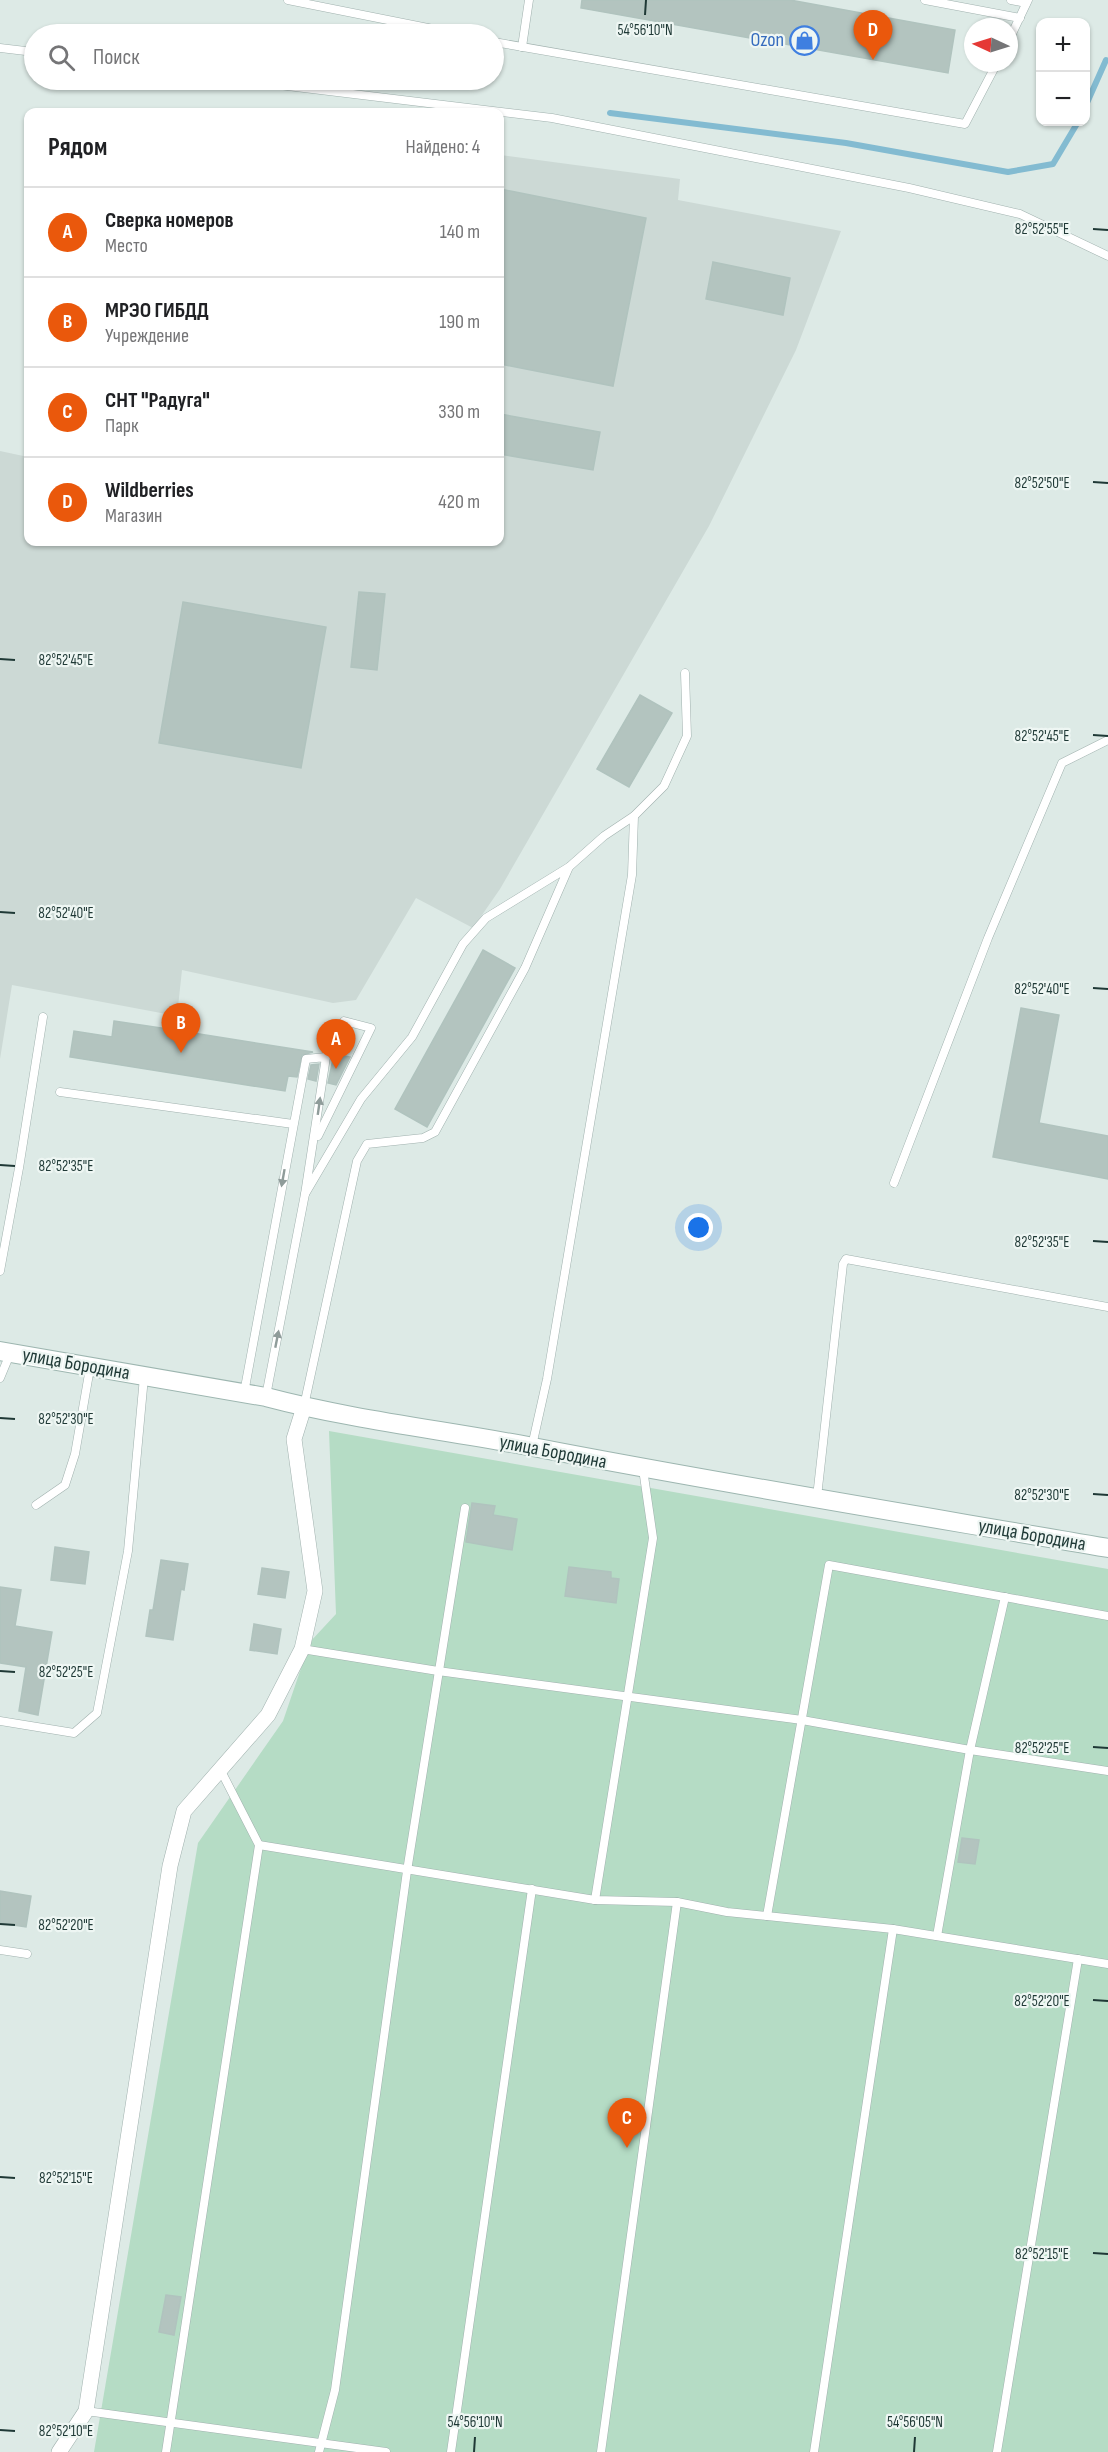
<!DOCTYPE html>
<html lang="ru">
<meta charset="utf-8">
<style>
:root{--surface:#fff;--page:#f2f2f2;--text:#202124;--muted:#757577;--line:#e0e0e0;--accent:#ea580c}
body{margin:0;font-family:"Sofia Sans Condensed",sans-serif;background:var(--page);color:var(--text)}
.controls{position:absolute;right:18px;top:18px;display:grid;overflow:hidden;border-radius:12px;box-shadow:0 2px 4px #0004}
.controls button{width:54px;height:54px;display:grid;place-items:center;padding:0;border:0;border-bottom:2px solid var(--line);background:var(--surface);color:var(--text);font:30px sans-serif}
.compass{position:absolute;left:964px;top:18px;width:54px;height:54px;border-radius:50%;background:var(--surface);box-shadow:0 2px 4px #0004;rotate:274deg}
.you{position:absolute;left:699px;top:1228px;width:21px;height:21px;margin:-15px;border:4px solid #fff;border-radius:50%;background:#1a73e8;box-shadow:0 0 0 9px #1a73e833}
.badge{display:grid;place-items:center;width:39px;height:39px;border-radius:50%;background:var(--accent);color:#fff;font-size:20px;font-weight:700}
.pin{position:absolute;translate:-50% -50px;filter:drop-shadow(0 2px 3px #0008)}
.pin::after{content:'';position:absolute;top:32px;width:21px;height:18px;background:inherit;clip-path:polygon(0 0,100% 0,50% 100%)}
.list{margin:0;padding:0;list-style:none}
h2{display:flex;justify-content:space-between;align-items:center;height:78px;margin:0;padding:0 24px;font-size:26px}
h2 small{font-size:20px;font-weight:400;color:var(--muted)}
.list li{display:grid;grid-template-columns:39px 1fr auto;gap:18px;align-items:center;box-sizing:border-box;height:90px;padding:0 24px;border-top:2px solid var(--line)}
.list b{display:block;font-size:22px;white-space:nowrap}
.list p{margin:0;font-size:20px;white-space:nowrap;color:var(--muted)}
.list em{font-size:20px;font-style:normal;color:var(--muted)}
.icon{flex:none;width:33px;height:33px;fill:none;stroke:currentColor;stroke-width:2;stroke-linecap:round;stroke-linejoin:round}
.map{position:relative;flex:none;width:1108px;height:2452px;overflow:hidden}
.search{position:absolute;background:var(--surface);box-shadow:0 2px 4px #0004;left:24px;top:24px;width:480px;height:66px;display:flex;align-items:center;gap:15px;box-sizing:border-box;padding:0 21px;border-radius:33px;color:var(--muted);font-size:22px}
.panel{position:absolute;background:var(--surface);box-shadow:0 2px 4px #0004;left:24px;top:108px;width:480px;height:438px;border-radius:12px}
.map>svg:first-child{display:block}
.built{fill:#ccd9d5}
.green{fill:#b5dcc5}
.lines{fill:none;stroke-linecap:round;stroke-linejoin:round}
.stream{stroke:#83bbd1;stroke-width:6}
.building{fill:#b3c4bf;stroke:#b0c3be;stroke-width:1.5}
.service-casing{stroke:#a0b1ae;stroke-width:9}
.minor-casing{stroke:#a0b1ae;stroke-width:16}
.secondary-casing{stroke:#9db6b0;stroke-width:20}
.service{stroke:#fff;stroke-width:8}
.minor{stroke:#fff;stroke-width:15}
.secondary{stroke:#fff;stroke-width:18}
.oneway{fill:#8f9c9a}
.ticks{fill:none;stroke:#1f3936;stroke-width:2}
.labels{text-anchor:middle;dominant-baseline:central;stroke-width:4.5;stroke-linejoin:round;paint-order:stroke}
.shop-label{font-size:20px;fill:#366cbe;stroke:#eef6f3;text-anchor:end}
.street-label{font-size:20px;fill:#1f3936;stroke:#eef6f3}
.ticks-label{font-size:15px;text-anchor:middle;fill:#1f3936;stroke:#eef6f3;stroke-width:4.5;stroke-linejoin:round;paint-order:stroke}
</style>
<div class="map">
<svg width="1108" height="2452" viewBox="0 0 1108 2452">
<rect width="100%" height="100%" fill="#ddeae6"/>
<path class="built" d="M500,155l180,24 -2,21 163,31 -45,119 -87,176 -209,363 -27,39 -57,-30 -60,102 -23,3 -151,-33 -5,46 -165,-31 -12,74v-608l28,6v85h472z"/>
<path class="green" d="M329,1431l779,138v883h-1014l104,-609 85,-122 27,-79 26,-28z"/>
<g class="lines">
<g class="stream">
<path d="M1086,105l20,-45"/>
<path d="M610,113l236,30 162,29 45,-8 25,-42"/>
</g>
</g>
<g class="building">
<path d="M582,0h208l165,30 -7,43 -367,-65z"/>
<path d="M500,189l146,29 -33,168 -113,-22z"/>
<path d="M713,262l77,16 -7,37 -77,-16z"/>
<path d="M500,414l100,18 -7,38 -93,-16z"/>
<path d="M359,592l26,2 -8,76 -26,-3z"/>
<path d="M183,602l143,25 -25,141 -142,-25z"/>
<path d="M640,695l32,18 -43,74 -32,-18z"/>
<path d="M483,950l32,18 -88,159 -32,-18z"/>
<path d="M1021,1008l38,7 -20,108 69,13v43l-115,-22z"/>
<path d="M114,1021l54,8 145,23 -11,3 -5,22 -9,-1 -3,15 -215,-34 4,-26 38,6z"/>
<path d="M334,1054l16,3 -14,28 -8,-2z"/>
<path d="M319,1064l-3,17 -8,-2 3,-14z"/>
<path d="M472,1503l23,3 -2,9 24,4 -5,31 -46,-8z"/>
<path d="M55,1547l34,5 -4,32 -34,-4z"/>
<path d="M161,1560l27,4 -4,26 -3,-1 -8,51 -27,-4 4,-26h3z"/>
<path d="M569,1567l42,5v6l8,1 -3,24 -51,-7z"/>
<path d="M262,1568l27,4 -4,26 -27,-4z"/>
<path d="M0,1587l21,3 -6,36 37,6 -14,83 -19,-4 7,-44 -26,-4z"/>
<path d="M254,1624l27,5 -4,25 -27,-4z"/>
<path d="M962,1838l17,2 -4,24 -17,-2z"/>
<path d="M0,1891l31,5 -5,31 -26,-4z"/>
<path d="M166,2295l15,2 -7,38 -15,-3z"/>
</g>
<g class="lines">
<defs>
<g id="service">
<path d="M288,0l170,34"/>
<path d="M925,0l95,18"/>
<path d="M1011,0l15,3"/>
<path d="M1009,40l19,-40"/>
<path d="M494,42l471,82 32,-61"/>
<path d="M522,47l7,-47"/>
<path d="M0,48l34,4"/>
<path d="M238,80l314,38 357,70 111,26 88,42"/>
<path d="M569,867l35,-31 30,-20"/>
<path d="M60,1092l233,32"/>
<path d="M318,1136l53,-108 -27,-7 -18,36"/>
<path d="M894,1183l94,-245 74,-175 46,-23"/>
<path d="M0,1271l19,-103 24,-151"/>
<path d="M0,1378l10,-24"/>
<path d="M244,1393l62,-334 20,-2 -21,137 -39,202"/>
<path d="M304,1406l53,-245 10,-17 56,-6 12,-6 90,-164 44,-101 -83,51 -23,26 -51,93 -51,62 -56,95"/>
<path d="M532,1446l15,-67 85,-504 2,-59 30,-30 23,-50 -2,-63"/>
<path d="M817,1497l26,-233 3,-5 262,48"/>
<path d="M36,1505l29,-20 10,-31 15,-86"/>
<path d="M302,1649l136,22 364,49 168,30 138,21"/>
<path d="M0,1721l74,12 23,-20 31,-162 16,-174"/>
<path d="M259,1845l336,55 82,2 50,10 166,17 215,35"/>
<path d="M595,1900l58,-362 -10,-69"/>
<path d="M767,1916l62,-351 279,51"/>
<path d="M937,1936l33,-186 35,-153"/>
<path d="M0,1950l27,4"/>
<path d="M86,2411l300,41"/>
<path d="M166,2452l93,-607 -39,-76"/>
<path d="M319,2452l16,-62 72,-519 58,-363"/>
<path d="M451,2452l81,-563"/>
<path d="M601,2452l76,-550"/>
<path d="M814,2452l79,-523"/>
<path d="M997,2452l81,-493"/>
</g>
<path id="minor" d="M59,2452l27,-41 84,-545 14,-55 84,-96 34,-66 13,-58 -21,-152 10,-32"/>
<path id="secondary" d="M0,1351l266,46c87,23 178,33 267,50 191,37 383,68 575,101"/>
</defs>
<use href="#service" class="service-casing"/>
<use href="#minor" class="minor-casing"/>
<use href="#secondary" class="secondary-casing"/>
<use href="#service" class="service"/>
<use href="#minor" class="minor"/>
<use href="#secondary" class="secondary"/>
</g>
<defs><path id="oneway-solid" d="M-6-.8H1V-3.2L6.5 0L1 3.2V.8H-6Z" transform="scale(1.5)"/></defs>
<g class="oneway">
<use href="#oneway-solid" transform="translate(319 1106) rotate(-82)"/>
<use href="#oneway-solid" transform="translate(283 1178) rotate(100)"/>
<use href="#oneway-solid" transform="translate(277 1339) rotate(-79)"/>
</g>
<path class="ticks" d="M645,15l1,-15M1093,229l15,1M1093,482l15,1M0,659l15,1M1093,735l15,1M0,912l15,1M1093,988l15,1M0,1165l15,1M1093,1241l15,1M0,1418l15,1M1093,1494l15,1M0,1671l15,1M1093,1747l15,1M0,1924l15,1M1093,2000l15,1M0,2177l15,1M1093,2253l15,1M0,2430l15,1M474,2452l1,-15M914,2452l1,-15"/>
<defs>
<symbol id="shop-ring" viewBox="-11 -11 22 22"><circle r="9.5" fill="#eef6f3" stroke="#3f7fe0" stroke-width="1.5"/><path d="M-5-2.5h2.3a2.7 3.5 0 0 1 5.4 0H5L5.5 6h-11ZM-1.5-2.5h3a1.5 2.3 0 0 0-3 0Z" fill="#3f7fe0"/></symbol>
</defs>
<g fill-rule="evenodd">
<use href="#shop-ring" x="788" y="24" width="33" height="33"/>
</g>
<g class="labels">
<g class="shop-label">
<text x="784" y="40">Ozon</text>
</g>
<g class="street-label">
<text transform="translate(76 1364) rotate(10)">улица Бородина</text>
<text transform="translate(553 1452) rotate(11)">улица Бородина</text>
<text transform="translate(1032 1535) rotate(10)">улица Бородина</text>
</g>
</g>
<g class="ticks-label">
<text x="645" y="35">54°56'10"N</text>
<text x="1042" y="234">82°52'55"E</text>
<text x="1042" y="488">82°52'50"E</text>
<text x="66" y="665">82°52'45"E</text>
<text x="1042" y="741">82°52'45"E</text>
<text x="66" y="918">82°52'40"E</text>
<text x="1042" y="994">82°52'40"E</text>
<text x="66" y="1171">82°52'35"E</text>
<text x="1042" y="1247">82°52'35"E</text>
<text x="66" y="1424">82°52'30"E</text>
<text x="1042" y="1500">82°52'30"E</text>
<text x="66" y="1677">82°52'25"E</text>
<text x="1042" y="1753">82°52'25"E</text>
<text x="66" y="1930">82°52'20"E</text>
<text x="1042" y="2006">82°52'20"E</text>
<text x="66" y="2183">82°52'15"E</text>
<text x="1042" y="2259">82°52'15"E</text>
<text x="475" y="2427">54°56'10"N</text>
<text x="915" y="2427">54°56'05"N</text>
<text x="66" y="2436">82°52'10"E</text>
</g>
</svg>
<div class="controls">
<button>+</button>
<button>−</button>
</div>
<svg class="compass" viewBox="-18 -18 36 36"><path d="M0-13l5 13h-10z" fill="#e53935"/><path d="M0 13l5-13h-10z" fill="#757577"/></svg>
<div class="you"></div>
<div class="pin badge" style="left:336px;top:1069px">A</div>
<div class="pin badge" style="left:181px;top:1053px">B</div>
<div class="pin badge" style="left:627px;top:2148px">C</div>
<div class="pin badge" style="left:873px;top:60px">D</div>
<div class="search"><svg class="icon" aria-label="search" viewBox="0 0 24 24"><circle cx="10" cy="10" r="6"/><path d="M15 15l6 6"/></svg>Поиск</div>
<section class="panel">
<h2>Рядом<small>Найдено: 4</small></h2>
<ul class="list">
<li><span class="badge">A</span><div><b>Сверка номеров</b><p>Место</p></div><em>140 m</em></li>
<li><span class="badge">B</span><div><b>МРЭО ГИБДД</b><p>Учреждение</p></div><em>190 m</em></li>
<li><span class="badge">C</span><div><b>СНТ &quot;Радуга&quot;</b><p>Парк</p></div><em>330 m</em></li>
<li><span class="badge">D</span><div><b>Wildberries</b><p>Магазин</p></div><em>420 m</em></li>
</ul>
</section>
</div>
